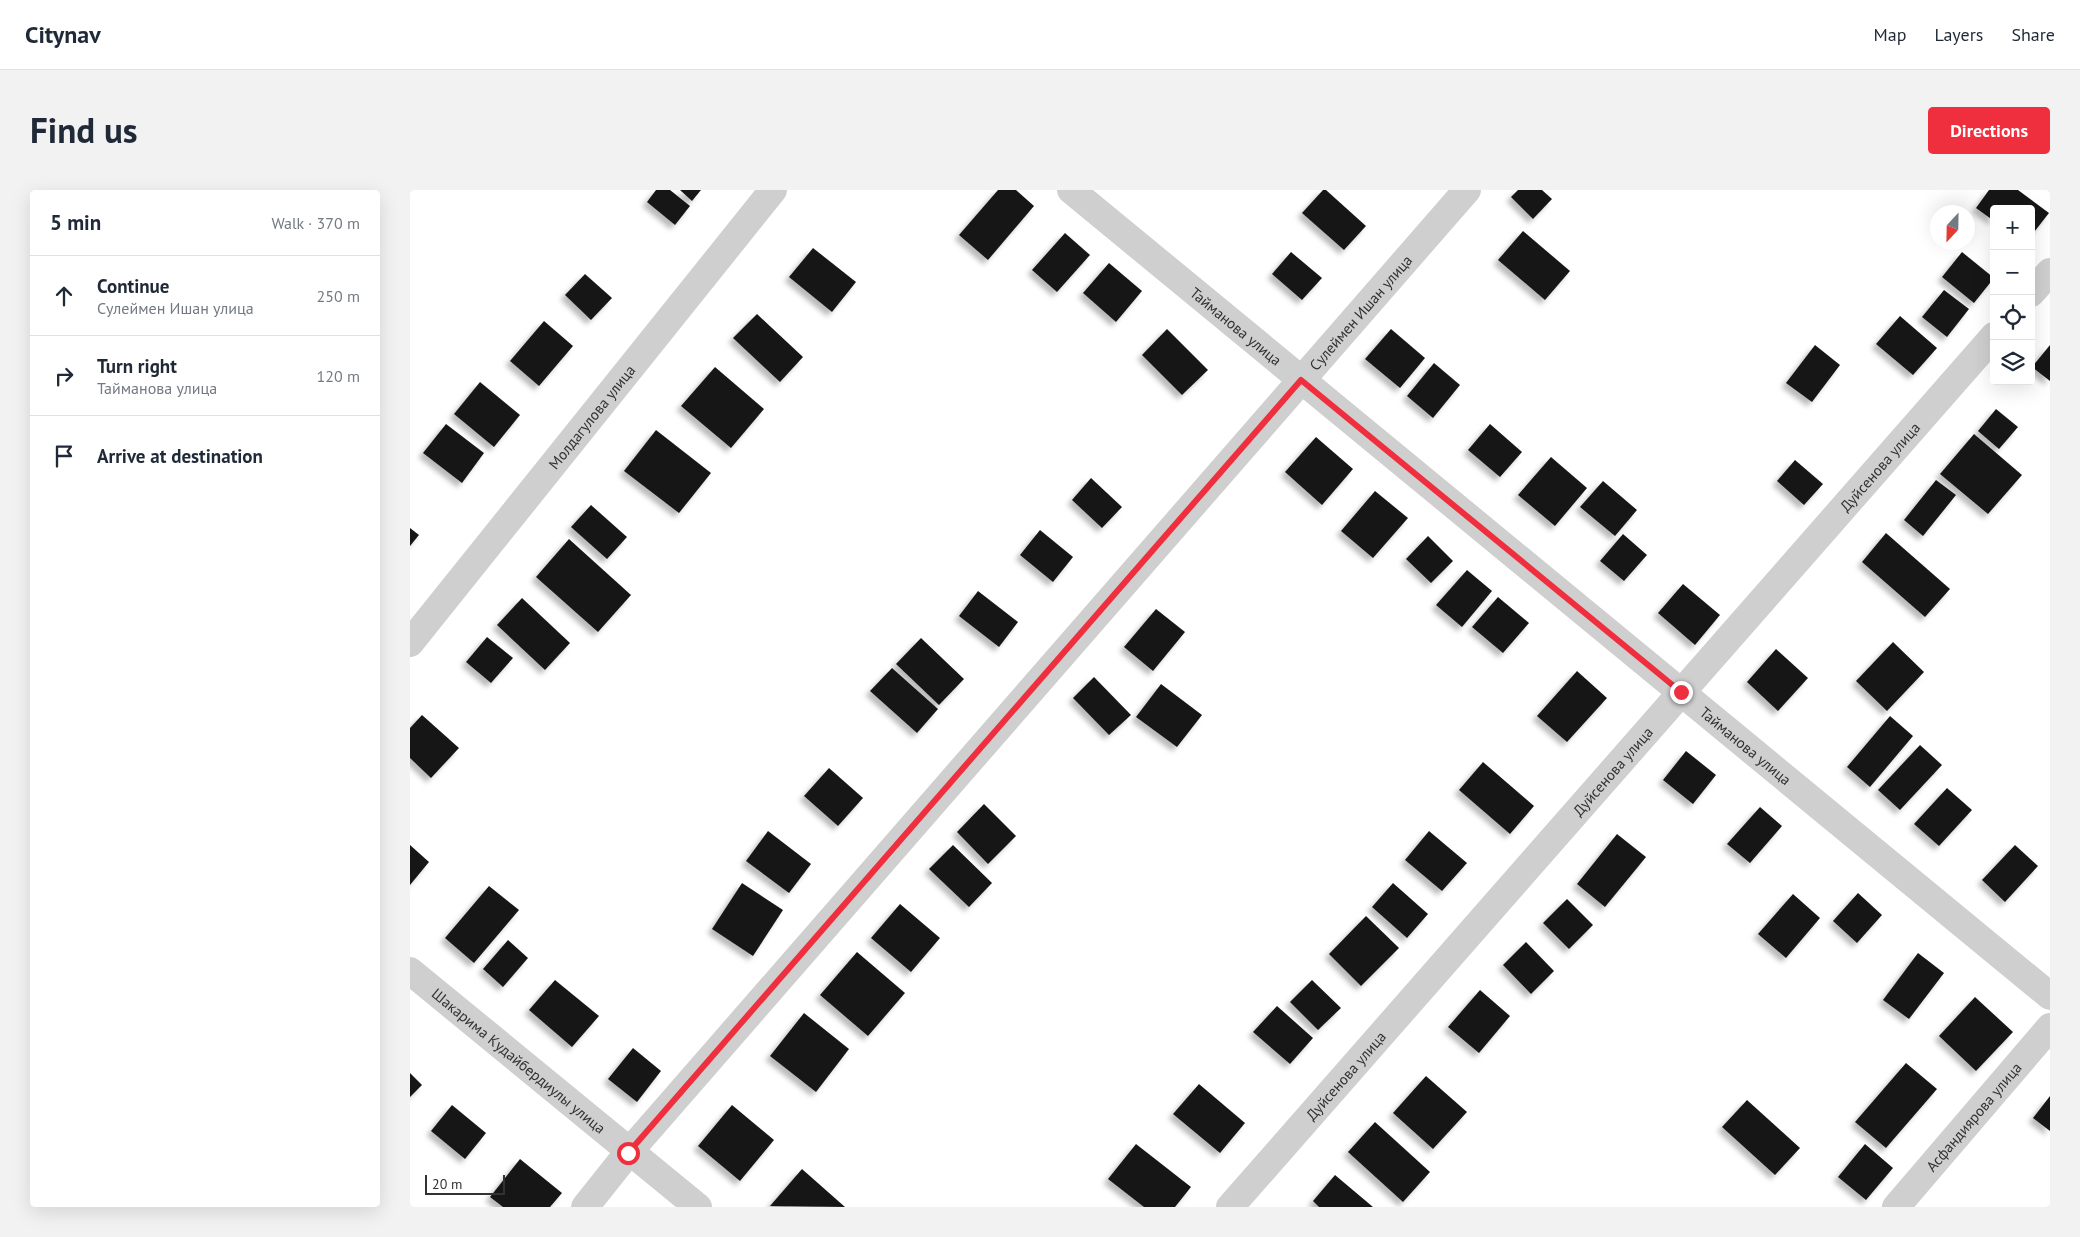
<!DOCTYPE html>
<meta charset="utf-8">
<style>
:root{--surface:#fff;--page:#f2f2f3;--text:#1f2937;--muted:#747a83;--line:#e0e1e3;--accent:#ef2f3e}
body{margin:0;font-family:"PT Sans",sans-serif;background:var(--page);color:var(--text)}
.controls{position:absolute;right:15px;top:15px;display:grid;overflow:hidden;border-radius:5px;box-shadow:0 5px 20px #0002}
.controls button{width:45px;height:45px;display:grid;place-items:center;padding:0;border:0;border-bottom:1px solid var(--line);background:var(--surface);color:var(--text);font:25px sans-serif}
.compass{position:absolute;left:1520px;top:15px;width:45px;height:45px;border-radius:50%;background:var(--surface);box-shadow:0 5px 20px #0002;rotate:202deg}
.scale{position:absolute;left:15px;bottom:12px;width:80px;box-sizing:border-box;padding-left:5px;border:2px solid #323232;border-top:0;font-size:14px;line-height:18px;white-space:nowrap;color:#323232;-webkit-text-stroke:4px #fff;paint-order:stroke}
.stop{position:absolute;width:15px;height:15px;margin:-11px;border:4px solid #ef2f3e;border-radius:50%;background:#fff}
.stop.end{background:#ef2f3e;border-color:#fff;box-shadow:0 1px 5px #0008}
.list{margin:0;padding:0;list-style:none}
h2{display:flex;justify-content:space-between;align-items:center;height:65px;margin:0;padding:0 20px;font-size:21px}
h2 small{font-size:16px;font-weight:400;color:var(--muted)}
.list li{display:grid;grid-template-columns:32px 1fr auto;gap:15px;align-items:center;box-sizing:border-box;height:80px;padding:0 20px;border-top:1px solid var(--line)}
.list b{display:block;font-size:19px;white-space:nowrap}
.list p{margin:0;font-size:16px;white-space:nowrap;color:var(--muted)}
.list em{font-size:16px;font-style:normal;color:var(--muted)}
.icon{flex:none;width:28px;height:28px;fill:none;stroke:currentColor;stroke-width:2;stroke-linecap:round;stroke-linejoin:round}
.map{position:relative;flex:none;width:1640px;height:1017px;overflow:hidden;border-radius:5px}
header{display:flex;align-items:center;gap:30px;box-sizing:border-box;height:70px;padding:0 25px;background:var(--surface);border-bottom:1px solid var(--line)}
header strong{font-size:24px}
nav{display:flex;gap:28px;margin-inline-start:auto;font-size:18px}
.intro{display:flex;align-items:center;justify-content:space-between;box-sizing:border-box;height:120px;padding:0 30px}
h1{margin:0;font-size:35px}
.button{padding:12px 22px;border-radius:5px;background:var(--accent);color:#fff;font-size:18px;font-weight:700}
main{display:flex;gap:30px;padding:0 30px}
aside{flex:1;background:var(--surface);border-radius:5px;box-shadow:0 5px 20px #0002}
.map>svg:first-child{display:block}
.building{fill:#191919;filter:url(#shadow)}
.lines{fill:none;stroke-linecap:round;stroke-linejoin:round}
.minor{stroke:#cfcfcf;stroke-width:28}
.route{stroke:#ef2f3e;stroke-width:6}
.labels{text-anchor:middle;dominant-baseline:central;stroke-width:5;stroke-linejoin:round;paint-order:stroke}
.street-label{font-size:15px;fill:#323232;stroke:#fff}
</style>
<header>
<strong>Citynav</strong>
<nav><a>Map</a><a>Layers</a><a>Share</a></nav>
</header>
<div class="intro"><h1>Find us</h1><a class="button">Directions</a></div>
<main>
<aside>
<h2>5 min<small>Walk · 370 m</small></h2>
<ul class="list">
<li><svg class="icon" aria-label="ahead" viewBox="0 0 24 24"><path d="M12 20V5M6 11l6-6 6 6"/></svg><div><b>Continue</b><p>Сулеймен Ишан улица</p></div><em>250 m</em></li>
<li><svg class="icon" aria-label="right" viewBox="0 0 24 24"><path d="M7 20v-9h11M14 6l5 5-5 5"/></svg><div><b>Turn right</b><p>Тайманова улица</p></div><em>120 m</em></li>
<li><svg class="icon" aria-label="arrive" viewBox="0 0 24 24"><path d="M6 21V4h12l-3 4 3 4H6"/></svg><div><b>Arrive at destination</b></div></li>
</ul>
</aside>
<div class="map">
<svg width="1640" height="1017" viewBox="0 0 1640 1017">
<defs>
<filter id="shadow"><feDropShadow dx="-4.5" dy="4.5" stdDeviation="2.5" flood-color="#0004"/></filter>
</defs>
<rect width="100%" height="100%" fill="#fff"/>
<g class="building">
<path d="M246,0h14l20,16 -15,19 -28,-23z"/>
<path d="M270,0h21l-9,11z"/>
<path d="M588,0h18l18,16 -46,54 -29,-25z"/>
<path d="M913,0h3l40,36 -22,24 -42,-37z"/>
<path d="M1108,0h24l10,9 -19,20 -22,-22z"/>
<path d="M1579,0h29l31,23 -18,23v-27h-37v12l-18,-13z"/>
<path d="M1113,41l47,40 -25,29 -47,-40z"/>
<path d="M655,43l25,22 -33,37 -25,-22z"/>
<path d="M403,58l43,34 -24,30 -43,-35z"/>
<path d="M881,62l31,26 -20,22 -30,-26z"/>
<path d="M1552,62l32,26 -20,25 -32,-26z"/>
<path d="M699,73l33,28 -26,31 -33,-29z"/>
<path d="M175,84l27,24 -21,22 -26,-25z"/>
<path d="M1534,100l25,19 -22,28 -25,-20z"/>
<path d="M347,124l46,43 -23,25 -47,-44z"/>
<path d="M1490,126l37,32 -24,27 -37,-31z"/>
<path d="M134,131l29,25 -34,40 -29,-25z"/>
<path d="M757,139l41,41 -26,25 -40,-40z"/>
<path d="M981,139l34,29 -25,30 -35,-29z"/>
<path d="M1405,155l25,20 -28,37 -26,-19z"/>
<path d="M1640,155v36l-18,-14z"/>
<path d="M1024,173l26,22 -27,33 -26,-22z"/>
<path d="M305,177l49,42 -33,39 -50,-42z"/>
<path d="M70,192l40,33 -26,32 -40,-33z"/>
<path d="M1586,219l22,18 -19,22 -21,-18z"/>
<path d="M36,234l38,29 -22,30 -39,-30z"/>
<path d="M1080,234l32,28 -22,25 -32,-27z"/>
<path d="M246,240l55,43 -32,40 -55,-42z"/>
<path d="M1564,244l48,41 -34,39 -48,-40z"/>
<path d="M906,247l37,32 -31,36 -37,-33z"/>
<path d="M1141,267l36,31 -32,38 -37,-31z"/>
<path d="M1385,270l28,24 -19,21 -27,-24z"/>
<path d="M681,288l31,29 -20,21 -30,-28z"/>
<path d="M1526,290l20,15 -33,41 -19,-16z"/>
<path d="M1193,291l34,29 -22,26 -35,-29z"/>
<path d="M965,301l33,27 -35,40 -32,-27z"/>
<path d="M181,315l36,32 -20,22 -36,-32z"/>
<path d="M0,338l9,7 -9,11z"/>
<path d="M630,340l33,27 -20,25 -33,-27z"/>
<path d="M1476,343l64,56 -25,28 -63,-55z"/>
<path d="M1213,344l24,21 -23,26 -24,-20z"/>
<path d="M1018,346l25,25 -22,22 -25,-24z"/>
<path d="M159,349l62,56 -33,37 -62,-55z"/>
<path d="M1057,380l25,21 -30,36 -26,-22z"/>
<path d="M1273,394l37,31 -25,30 -37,-32z"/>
<path d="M568,401l40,31 -19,25 -40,-31z"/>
<path d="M1088,407l31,26 -26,30 -31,-26z"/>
<path d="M112,408l48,45 -25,27 -48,-45z"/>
<path d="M746,419l29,23 -32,39 -29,-24z"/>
<path d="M77,447l26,21 -22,25 -25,-21z"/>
<path d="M511,448l43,41 -25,26 -43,-41z"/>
<path d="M1483,452l31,30 -37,39 -31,-30z"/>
<path d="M1366,459l32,29 -30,33 -31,-29z"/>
<path d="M482,478l46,41 -21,24 -47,-42z"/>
<path d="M1167,481l30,27 -40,44 -30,-26z"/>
<path d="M684,487l37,38 -22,20 -36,-37z"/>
<path d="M751,494l41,31 -25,32 -41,-30z"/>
<path d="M12,525l37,33 -28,30 -21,-20v-30z"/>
<path d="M1480,526l23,20 -43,51 -23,-20z"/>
<path d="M1510,555l22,20 -42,45 -22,-20z"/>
<path d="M1276,561l30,24 -23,29 -30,-24z"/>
<path d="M1073,572l51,44 -24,28 -51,-44z"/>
<path d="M419,578l34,30 -25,28 -34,-30z"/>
<path d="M1537,598l25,22 -33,36 -25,-22z"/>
<path d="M574,614l32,32 -28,28 -31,-32z"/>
<path d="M1350,617l22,19 -32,37 -23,-19z"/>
<path d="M358,641l43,33 -22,29 -43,-32z"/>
<path d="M1019,641l38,32 -25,28 -37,-31z"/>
<path d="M1207,644l29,23 -41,50 -28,-23z"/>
<path d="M0,655l19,17 -19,23z"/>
<path d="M543,655l39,38 -23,24 -40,-38z"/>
<path d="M1605,655l23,21 -33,36 -23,-22z"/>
<path d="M332,693l41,27 -30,46 -41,-27z"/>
<path d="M983,693l35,31 -21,24 -35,-31z"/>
<path d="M79,696l30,24 -45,53 -29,-25z"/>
<path d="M1448,703l24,22 -25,28 -24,-22z"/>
<path d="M1383,704l27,24 -34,40 -28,-24z"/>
<path d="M1157,709l26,26 -24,24 -26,-26z"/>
<path d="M490,714l40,34 -29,34 -40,-34z"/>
<path d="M956,726l33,32 -38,38 -32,-32z"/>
<path d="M98,750l20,18 -25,29 -20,-18z"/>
<path d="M1116,752l28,29 -23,23 -28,-29z"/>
<path d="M447,762l48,41 -37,43 -48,-41z"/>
<path d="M1508,763l26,20 -35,46 -26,-19z"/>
<path d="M145,790l44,36 -27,31 -43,-37z"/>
<path d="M902,790l29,28 -23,22 -28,-28z"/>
<path d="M1070,800l30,26 -31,37 -31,-26z"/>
<path d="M1565,807l38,35 -37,39 -37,-35z"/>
<path d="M867,816l36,32 -23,26 -37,-32z"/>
<path d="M394,823l45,36 -33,43 -46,-36z"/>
<path d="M223,858l28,23 -24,31 -29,-23z"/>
<path d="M1496,873l31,26 -51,59 -31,-26z"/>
<path d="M0,883l12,12 -12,12z"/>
<path d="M1016,886l41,36 -34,37 -40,-36z"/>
<path d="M789,894l46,39 -25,30 -47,-39z"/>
<path d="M1640,906v35l-17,-13z"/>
<path d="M1337,910l53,48 -25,27 -53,-48z"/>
<path d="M42,915l34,28 -21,26 -34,-28z"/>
<path d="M322,915l42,35 -34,41 -42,-35z"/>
<path d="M965,932l55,50 -27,30 -55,-50z"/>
<path d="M726,954l55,43 -16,20h-31l-36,-28z"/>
<path d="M1455,954l28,24 -27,32 -28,-23z"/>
<path d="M110,969l42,34 -12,14h-47l-13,-10z"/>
<path d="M392,979l43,38 -75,-1z"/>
<path d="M925,985l38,32h-54l-6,-6z"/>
</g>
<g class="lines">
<g class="minor">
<path id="s1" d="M661,0l979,806"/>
<path d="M1621,103l19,-21"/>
<path id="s2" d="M0,453l363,-453"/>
<path id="s3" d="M0,781l288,236"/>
<path id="s4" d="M175,1017l43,-54 839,-963"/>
<path id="s5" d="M820,1017l764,-871"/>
<path id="s6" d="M1486,1017l154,-180"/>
</g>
</g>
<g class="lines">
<path class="route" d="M218,963l673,-773 380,312"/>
</g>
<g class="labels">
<g class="street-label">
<text stroke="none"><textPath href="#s4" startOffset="1184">Сулеймен Ишан улица</textPath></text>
<text stroke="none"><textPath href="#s1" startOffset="214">Тайманова улица</textPath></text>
<text stroke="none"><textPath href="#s2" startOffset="290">Молдагулова улица</textPath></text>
<text stroke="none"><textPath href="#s5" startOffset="985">Дуйсенова улица</textPath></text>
<text stroke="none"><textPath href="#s1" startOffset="874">Тайманова улица</textPath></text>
<text stroke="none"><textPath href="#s5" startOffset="580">Дуйсенова улица</textPath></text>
<text stroke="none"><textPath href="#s3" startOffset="141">Шакарима Кудайбердиулы улица</textPath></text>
<text stroke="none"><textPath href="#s5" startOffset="175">Дуйсенова улица</textPath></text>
<text stroke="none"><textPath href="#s6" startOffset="119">Асфандиярова улица</textPath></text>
</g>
</g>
</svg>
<div class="controls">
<button>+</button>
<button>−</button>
<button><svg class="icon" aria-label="locate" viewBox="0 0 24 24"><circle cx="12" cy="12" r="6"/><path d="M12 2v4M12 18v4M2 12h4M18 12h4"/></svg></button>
<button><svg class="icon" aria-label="layers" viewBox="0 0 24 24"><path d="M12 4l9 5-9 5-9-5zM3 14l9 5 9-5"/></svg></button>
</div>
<svg class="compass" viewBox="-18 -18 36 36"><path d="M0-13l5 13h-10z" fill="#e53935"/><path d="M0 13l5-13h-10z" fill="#747a83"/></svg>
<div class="scale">20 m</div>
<div class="stop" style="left:218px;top:963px"></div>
<div class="stop end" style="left:1271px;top:502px"></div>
</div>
</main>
